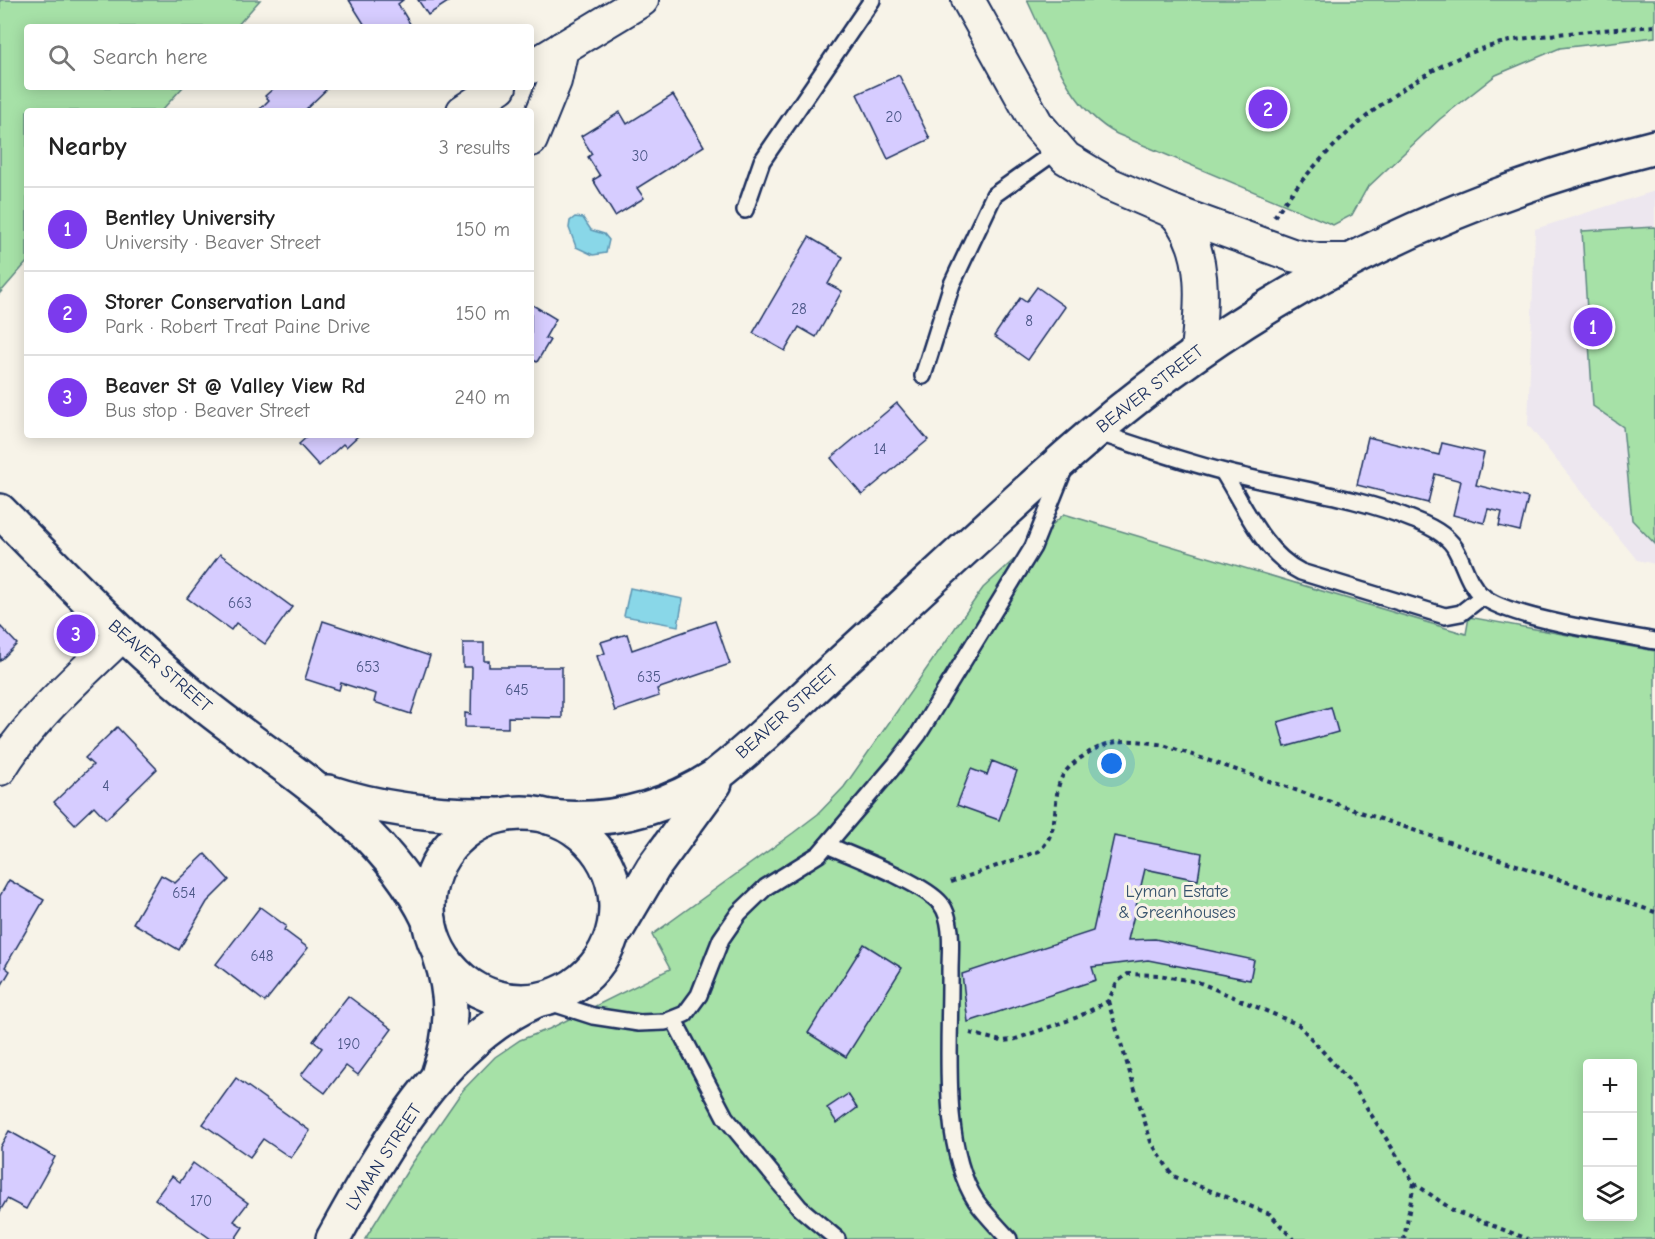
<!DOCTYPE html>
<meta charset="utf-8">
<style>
:root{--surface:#fff;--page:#f6f6f6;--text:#222;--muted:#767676;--line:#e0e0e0;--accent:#7c3aed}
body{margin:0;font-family:"Comic Neue",sans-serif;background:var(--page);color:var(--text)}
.controls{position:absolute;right:18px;bottom:18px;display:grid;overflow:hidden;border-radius:6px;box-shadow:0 3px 15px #0003}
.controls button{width:54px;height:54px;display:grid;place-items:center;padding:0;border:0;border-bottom:2px solid var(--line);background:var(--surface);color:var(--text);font:30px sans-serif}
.you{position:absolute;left:1112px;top:764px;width:21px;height:21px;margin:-15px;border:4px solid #fff;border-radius:50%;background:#1a73e8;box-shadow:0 0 0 9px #1a73e833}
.badge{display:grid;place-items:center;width:39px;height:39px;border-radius:50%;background:var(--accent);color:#fff;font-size:20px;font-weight:700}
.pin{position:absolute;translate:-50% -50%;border:3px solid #fff;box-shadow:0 2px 6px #0006}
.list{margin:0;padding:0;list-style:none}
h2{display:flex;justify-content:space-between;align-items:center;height:78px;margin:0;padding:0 24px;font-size:26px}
h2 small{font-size:20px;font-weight:400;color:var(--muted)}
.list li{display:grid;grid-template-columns:39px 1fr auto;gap:18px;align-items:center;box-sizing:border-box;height:84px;padding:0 24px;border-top:2px solid var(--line)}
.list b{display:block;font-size:22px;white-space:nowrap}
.list p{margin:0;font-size:20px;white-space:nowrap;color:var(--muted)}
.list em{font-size:20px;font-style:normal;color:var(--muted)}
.icon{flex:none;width:33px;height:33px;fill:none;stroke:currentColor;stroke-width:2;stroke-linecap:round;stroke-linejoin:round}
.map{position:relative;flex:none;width:1655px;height:1239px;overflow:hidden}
.search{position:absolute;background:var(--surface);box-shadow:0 3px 15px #0003;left:24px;top:24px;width:510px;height:66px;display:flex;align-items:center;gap:15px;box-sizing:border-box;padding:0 21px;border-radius:6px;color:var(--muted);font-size:22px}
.panel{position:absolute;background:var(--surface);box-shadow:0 3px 15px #0003;left:24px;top:108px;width:510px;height:330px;border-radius:6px}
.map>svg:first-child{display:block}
.built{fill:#ede7ef}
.green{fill:#a6e1a7;stroke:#608882;stroke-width:1.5;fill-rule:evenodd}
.water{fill:#89d7e8;stroke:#5d94b1;stroke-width:1.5}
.building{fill:#d6ccff;stroke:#1b2f5e;stroke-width:1.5}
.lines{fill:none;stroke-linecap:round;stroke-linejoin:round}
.lane-casing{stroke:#1b2f5e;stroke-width:20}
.street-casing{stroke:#1b2f5e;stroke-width:36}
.secondary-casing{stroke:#1b2f5e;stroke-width:38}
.path{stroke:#1b2f5e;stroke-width:4;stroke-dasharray:4.5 4.5;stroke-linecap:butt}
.lane{stroke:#f7f3e8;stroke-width:15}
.street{stroke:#f7f3e8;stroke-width:32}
.secondary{stroke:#f7f3e8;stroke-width:33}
.labels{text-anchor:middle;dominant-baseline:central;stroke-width:6;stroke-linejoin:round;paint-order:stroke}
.number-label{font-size:15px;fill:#4a5686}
.street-label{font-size:18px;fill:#1b2f5e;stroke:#f7f3e8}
.park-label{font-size:18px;fill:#37536d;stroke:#f7f3e8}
</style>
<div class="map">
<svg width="1655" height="1239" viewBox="0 0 1655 1239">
<rect width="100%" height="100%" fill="#f7f3e8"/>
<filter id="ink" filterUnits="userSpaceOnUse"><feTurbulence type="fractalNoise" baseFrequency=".0167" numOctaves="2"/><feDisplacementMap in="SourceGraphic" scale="12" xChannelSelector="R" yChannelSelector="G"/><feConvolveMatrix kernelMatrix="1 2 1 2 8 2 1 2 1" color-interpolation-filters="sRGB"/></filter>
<g filter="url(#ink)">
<path class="built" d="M1655,191v373l-18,-4 -109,-135 7,-196z"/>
<g class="green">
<path d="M0,0h260l-24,27h-209v60h156l-22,24h-134v151l-27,31z"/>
<path d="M1027,0h628v37l-95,11 -64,27 -56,44 -73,69 -15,27 -19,10 -216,-91c-49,-26 -67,-87 -90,-134z"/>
<path d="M1655,227v317l-23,-24 -9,-93 -30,-21 -11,-175z"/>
<path d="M1064,514l402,120 3,-17 186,34v588h-1290l46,-74 52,-75 32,-33 25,-17 29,-11 121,-60 -18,-34 141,-102 25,-19 26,-27 139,-199zM1588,1064h44v152h-44z"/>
</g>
<g class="water">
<path d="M575,217l8,1 8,12 13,4 5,6 -3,13 -13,2 -17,-8 -7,-19 1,-7z"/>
<path d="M630,588l53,11 -5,27 -54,-10z"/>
</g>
<g class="building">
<path d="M349,0h54l-5,4 14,23h-46z"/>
<path d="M418,0h33l-23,15z"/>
<path d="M899,75l31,64 -42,20 -31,-65z"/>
<path d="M275,87h54l-25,24h-46l11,-11 -4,-4z"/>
<path d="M673,95l31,51 -67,42 7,10 -29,18 -22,-36 7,-4 -12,-19 4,-3 -11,-18 39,-24 7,12z"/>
<path d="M809,237l34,20 -15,27 14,7 -26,46 -17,-10 -14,24 -32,-18z"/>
<path d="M1037,287l28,20 -37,53 -34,-24 26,-38 6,4z"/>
<path d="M531,304l25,15 -11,19 5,2 -13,22 -6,-3z"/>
<path d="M897,403l31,37 -66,55 -31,-37z"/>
<path d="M309,435h50l-13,12 -3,-3 -24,22 -20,-22z"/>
<path d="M1368,437l71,18 3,-12 42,10 -8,32 52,13 -8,33 -21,-5 3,-14 -14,-3 -4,14 -31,-8 8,-34 -26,-7 -7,29 -71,-18z"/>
<path d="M220,554l72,53 -27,37 -29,-21 -5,7 -44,-32z"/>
<path d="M323,621l107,35 -19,58 -37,-12 2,-8 -35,-11 -2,7 -34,-11z"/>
<path d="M715,621l15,43 -73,25 2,7 -44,15 -18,-55 8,-3 -4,-11 26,-8 5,16z"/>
<path d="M0,626l17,18 -17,17z"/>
<path d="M463,643h21v18h5v6h73v51l-54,-1v11l-43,-1v-14l6,1 1,-47h-9z"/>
<path d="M1331,707l7,25 -53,15 -7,-25z"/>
<path d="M117,727l40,42 -51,50 -12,-13 -19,18 -21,-22 39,-37 -8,-7z"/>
<path d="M992,761l25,10 -18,49 -42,-15 14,-36 16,6z"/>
<path d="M1114,836l88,17 -4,27 -53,-11 -17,71 27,-1 99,21 -4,20 -102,-20 -56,7 4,13 -128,42 -6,-48 131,-43z"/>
<path d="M205,854l24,26 -22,22 -28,48 -46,-27 28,-48 14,8z"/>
<path d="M9,880l35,20 -39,67 5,4 -10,17v-92z"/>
<path d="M260,907l26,19 -2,4 24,18 -43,54 -49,-38z"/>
<path d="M864,944l38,24 -56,89 -38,-24z"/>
<path d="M348,996l44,33 -34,46 -12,-9 -21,27 -24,-18 21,-27 -9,-7z"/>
<path d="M236,1078l74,53 -19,27 -28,-19 -13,18 -47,-33z"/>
<path d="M848,1094l9,14 -20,15 -10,-15z"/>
<path d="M9,1131l46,26 -29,52 -19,-10 -7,12v-64z"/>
<path d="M193,1163l55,40 -14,18 9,6 -8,12h-24l-56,-40 17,-23 8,6z"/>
</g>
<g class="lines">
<defs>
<g id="lane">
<path d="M745,210l17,-49 110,-161"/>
<path d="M923,376l29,-92 42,-89 65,-46"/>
<path d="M1096,432c43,14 85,29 129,40 62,16 131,24 189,48 16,6 36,16 43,32 8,15 11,31 24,43 25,23 137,39 174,46"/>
<path d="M1223,472c22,35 40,81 78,100l144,44 16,-3 22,-17"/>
<path d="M827,845c27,12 97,38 114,59 13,17 9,47 9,67 1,66 -11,174 26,230 9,13 22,26 33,38"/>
<path d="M540,999l53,17 46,7 26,-1 20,-8 14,-19 22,-56 18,-26 27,-26 53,-33 76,-89 23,-30 115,-188 32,-80"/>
<path d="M674,1020l51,97 75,91 37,31"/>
</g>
<g id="street">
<path d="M968,0l69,124 29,34 43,26 65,28 118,43 26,5h30"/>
<path d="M531,67l111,-67"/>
<path d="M463,111l37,-24"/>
<path d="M531,140l24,-59 7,-33"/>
<path d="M1174,212c34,37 28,93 23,139"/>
<path d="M0,769c32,-52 79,-92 122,-134"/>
</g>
<g id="secondary">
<path d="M0,511c60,61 118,122 183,177 86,74 195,126 246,232"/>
<path d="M328,792c55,18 111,24 168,23"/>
<circle cx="522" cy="907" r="94"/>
<path d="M548,817c60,6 115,-7 166,-40 43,-33 81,-72 120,-108 78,-71 155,-144 234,-214 173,-153 363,-252 587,-308"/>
<path d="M617,929l36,-61 62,-85"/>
<path d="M439,1072c14,-40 15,-76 1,-116"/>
<path d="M333,1239c49,-88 107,-195 202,-238"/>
</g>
</defs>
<use href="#lane" class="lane-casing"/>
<use href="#street" class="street-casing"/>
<use href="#secondary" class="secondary-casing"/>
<g class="path">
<path d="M1274,217c52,-75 144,-157 236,-176 48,-9 97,-11 145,-15"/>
<path d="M951,882l88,-31c21,-19 13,-46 21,-70 4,-10 14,-19 22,-24 29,-20 48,-18 81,-12l492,167"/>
<path d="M1108,1001l43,141 22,34 97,38 23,25"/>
<path d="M970,1033l31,8 12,-1 65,-23 30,-16 10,-20 10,-7 31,1 39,7 101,43 53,59 62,99 -10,56"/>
<path d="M1414,1183l40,28 74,28"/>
</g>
<use href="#lane" class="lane"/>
<use href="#street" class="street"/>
<use href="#secondary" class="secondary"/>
</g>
</g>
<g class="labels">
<g class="number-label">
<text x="894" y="117">20</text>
<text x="640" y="156">30</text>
<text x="799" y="309">28</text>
<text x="1029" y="321">8</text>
<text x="880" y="449">14</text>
<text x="240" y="603">663</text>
<text x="368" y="667">653</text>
<text x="649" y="677">635</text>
<text x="517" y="690">645</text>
<text x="106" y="786">4</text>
<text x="184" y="893">654</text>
<text x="262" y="956">648</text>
<text x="349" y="1044">190</text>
<text x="201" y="1201">170</text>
</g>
<g class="street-label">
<text transform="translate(1150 389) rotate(-38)">BEAVER STREET</text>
<text transform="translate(160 666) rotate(41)">BEAVER STREET</text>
<text transform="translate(787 712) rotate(-42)">BEAVER STREET</text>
<text transform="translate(384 1157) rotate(-57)">LYMAN STREET</text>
</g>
<g class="park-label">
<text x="1177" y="891">Lyman Estate<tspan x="1177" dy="21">&amp; Greenhouses</tspan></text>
</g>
</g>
</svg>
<div class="controls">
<button>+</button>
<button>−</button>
<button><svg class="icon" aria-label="layers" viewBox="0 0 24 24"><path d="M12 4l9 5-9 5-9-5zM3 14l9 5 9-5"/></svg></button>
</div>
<div class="you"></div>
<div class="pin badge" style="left:1593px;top:327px">1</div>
<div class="pin badge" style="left:1268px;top:109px">2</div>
<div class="pin badge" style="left:76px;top:634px">3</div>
<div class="search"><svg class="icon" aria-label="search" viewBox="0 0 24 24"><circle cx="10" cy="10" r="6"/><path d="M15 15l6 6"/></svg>Search here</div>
<section class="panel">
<h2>Nearby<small>3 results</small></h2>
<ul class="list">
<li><span class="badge">1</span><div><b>Bentley University</b><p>University · Beaver Street</p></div><em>150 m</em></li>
<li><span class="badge">2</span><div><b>Storer Conservation Land</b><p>Park · Robert Treat Paine Drive</p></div><em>150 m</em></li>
<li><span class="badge">3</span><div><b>Beaver St @ Valley View Rd</b><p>Bus stop · Beaver Street</p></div><em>240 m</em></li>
</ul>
</section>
</div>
